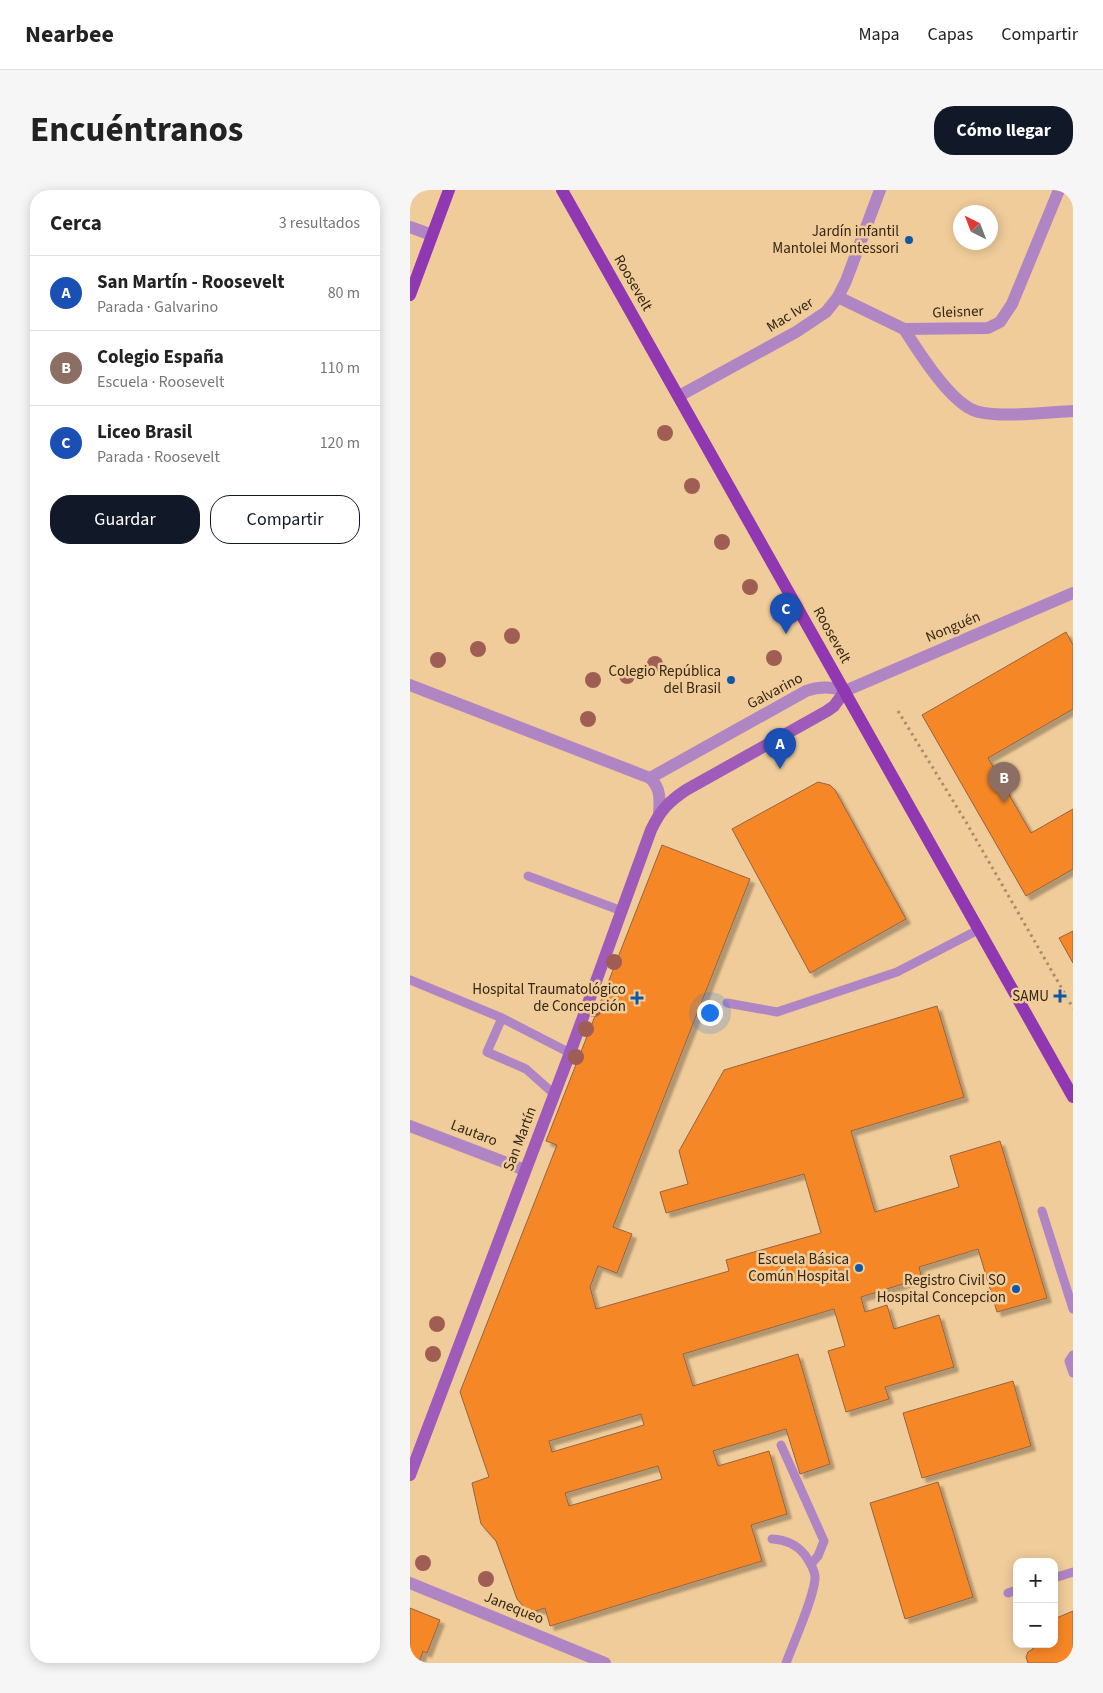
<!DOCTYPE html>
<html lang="es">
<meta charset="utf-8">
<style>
:root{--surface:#fff;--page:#f6f6f6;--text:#222;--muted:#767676;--line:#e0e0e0;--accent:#111827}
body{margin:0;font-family:"Source Sans 3",sans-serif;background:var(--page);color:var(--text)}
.controls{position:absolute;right:15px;bottom:15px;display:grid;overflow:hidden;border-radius:10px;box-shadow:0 2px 12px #0003}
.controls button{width:45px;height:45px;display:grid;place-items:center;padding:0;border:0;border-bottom:1px solid var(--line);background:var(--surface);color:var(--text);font:25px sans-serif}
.compass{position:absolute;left:543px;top:15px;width:45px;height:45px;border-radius:50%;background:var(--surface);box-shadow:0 2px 12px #0003;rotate:318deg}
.you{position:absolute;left:299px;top:822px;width:18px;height:18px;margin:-12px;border:4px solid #fff;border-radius:50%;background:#1a73e8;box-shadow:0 0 0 8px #1a73e833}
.badge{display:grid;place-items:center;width:32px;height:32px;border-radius:50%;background:var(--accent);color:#fff;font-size:16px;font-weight:700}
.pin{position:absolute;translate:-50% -41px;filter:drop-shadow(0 1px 2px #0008)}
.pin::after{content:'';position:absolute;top:26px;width:18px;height:15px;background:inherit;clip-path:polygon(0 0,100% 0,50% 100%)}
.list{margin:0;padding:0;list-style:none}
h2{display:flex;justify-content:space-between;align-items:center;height:65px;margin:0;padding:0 20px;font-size:21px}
h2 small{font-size:16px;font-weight:400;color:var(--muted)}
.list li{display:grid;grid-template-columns:32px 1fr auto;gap:15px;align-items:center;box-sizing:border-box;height:75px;padding:0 20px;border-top:1px solid var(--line)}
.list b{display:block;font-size:19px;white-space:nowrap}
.list p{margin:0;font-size:16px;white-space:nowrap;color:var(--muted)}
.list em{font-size:16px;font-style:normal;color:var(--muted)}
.actions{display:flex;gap:10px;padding:15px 20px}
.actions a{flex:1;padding:11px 0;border:1px solid var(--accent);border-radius:20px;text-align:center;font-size:18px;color:var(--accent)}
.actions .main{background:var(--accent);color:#fff}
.map{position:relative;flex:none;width:663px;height:1473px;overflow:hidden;border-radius:20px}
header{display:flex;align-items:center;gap:30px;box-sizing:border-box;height:70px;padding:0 25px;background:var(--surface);border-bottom:1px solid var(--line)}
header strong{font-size:24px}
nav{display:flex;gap:28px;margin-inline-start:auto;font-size:18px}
.intro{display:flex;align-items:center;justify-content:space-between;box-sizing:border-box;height:120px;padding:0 30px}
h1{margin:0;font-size:35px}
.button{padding:12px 22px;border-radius:20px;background:var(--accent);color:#fff;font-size:18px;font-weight:700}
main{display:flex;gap:30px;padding:0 30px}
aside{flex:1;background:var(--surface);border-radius:20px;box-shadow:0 2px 12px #0003}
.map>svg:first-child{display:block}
.building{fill:#f68727;stroke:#946444;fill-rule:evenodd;filter:url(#shadow)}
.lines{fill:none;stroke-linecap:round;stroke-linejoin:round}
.path{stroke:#a88d66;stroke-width:3;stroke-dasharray:2.5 4;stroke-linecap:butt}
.service{stroke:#b085c4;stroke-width:9}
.minor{stroke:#b085c4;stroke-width:12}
.tertiary{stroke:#b085c4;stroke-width:12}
.secondary{stroke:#9e5bba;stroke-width:12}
.primary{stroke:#9038b2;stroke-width:12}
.tree{fill:#9f5d54}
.poi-dot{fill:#0f58a8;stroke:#f0cc9a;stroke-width:2}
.labels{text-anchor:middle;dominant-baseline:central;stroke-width:5;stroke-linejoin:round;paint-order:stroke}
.poi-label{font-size:15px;fill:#332612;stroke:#f0cc9a;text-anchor:end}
.street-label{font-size:15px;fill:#332612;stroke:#f0cc9a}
</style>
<header>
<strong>Nearbee</strong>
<nav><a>Mapa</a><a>Capas</a><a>Compartir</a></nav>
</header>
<div class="intro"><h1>Encuéntranos</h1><a class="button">Cómo llegar</a></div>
<main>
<aside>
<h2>Cerca<small>3 resultados</small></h2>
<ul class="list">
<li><span class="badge" style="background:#1a4fb4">A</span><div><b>San Martín - Roosevelt</b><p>Parada · Galvarino</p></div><em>80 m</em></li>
<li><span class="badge" style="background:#8d6e63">B</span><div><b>Colegio España</b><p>Escuela · Roosevelt</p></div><em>110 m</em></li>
<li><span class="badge" style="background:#1a4fb4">C</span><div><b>Liceo Brasil</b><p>Parada · Roosevelt</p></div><em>120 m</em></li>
</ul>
<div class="actions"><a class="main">Guardar</a><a>Compartir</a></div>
</aside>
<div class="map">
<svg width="663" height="1473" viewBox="0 0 663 1473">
<defs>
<filter id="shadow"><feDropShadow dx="4.5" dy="4.5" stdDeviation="1" flood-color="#0004"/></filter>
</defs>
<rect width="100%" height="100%" fill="#f0cc9a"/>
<g class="building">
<path d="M656,442l7,13v64l-85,49 43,75 42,-24v60l-47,27 -104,-181z"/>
<path d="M408,592l12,3 5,5 71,129 -96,54 -78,-144z"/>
<path d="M252,655l88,34 -137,348 19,7 -15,39 -19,-7 -8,21 6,22 133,-38 -3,-11 95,-27 -17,-59 -138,39 -6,-21 28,-8 -9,-33 45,-81 213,-64 27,91 -113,34 24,81 84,-25 -9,-31 50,-15 47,157 -50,14 -19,-63 -59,18 3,11 -61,19 4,15 22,-7 7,24 45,-14 15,52 -69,20 4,12 -43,13 -18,-61 17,-5 -11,-37 -151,45 10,32 105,-32 32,110 -30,10 -14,-45 -73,22 5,15 51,-15 18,63 -36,11 11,36 -212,65 -5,-18 -16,5 -12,-14 -21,-58 -15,-17 -9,-41 17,-6 -29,-85 97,-247 -11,-4zM231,1224l3,11 -92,27 -3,-11zM248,1276l4,13 -93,27 -4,-13z"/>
<path d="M663,741v32l-14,-25z"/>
<path d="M603,1191l18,65 -109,32 -19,-65z"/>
<path d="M528,1292l35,115 -68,22 -35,-116z"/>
<path d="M0,1418l30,12 -13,33 -4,-2 -4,12h-9z"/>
<path d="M663,1421v52h-45l-2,-6 2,-5 5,-3 -1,-5h22v-25z"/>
</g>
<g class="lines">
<path class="path" d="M488,521l68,111 107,186"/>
<g class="service">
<path d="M118,686l94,35"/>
<path d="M0,790l92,38 68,35"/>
<path d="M317,813l50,9 120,-40 81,-42"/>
<path d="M92,828l-15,34 39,17 28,25"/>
<path d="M632,1021l31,98"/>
<path d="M663,1165l-4,6 4,12"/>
<path d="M371,1255l43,96 -6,15 -7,8"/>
<path d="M362,1349c14,1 24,5 33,16 4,6 9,13 10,21 1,17 -22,68 -29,87"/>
<path d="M644,1388l19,-6"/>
<path d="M598,1403l9,-3"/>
</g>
<g class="minor">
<path d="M0,37l22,8"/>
<path d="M428,107l66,32 84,-1 12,-6 12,-18 47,-114"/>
<path d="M494,139c15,23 44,70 69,81 20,9 76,2 100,1"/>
<path d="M269,206l117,-64 30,-20 12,-15 8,-16 34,-91"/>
<path d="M0,495l240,93c11,10 10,22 9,36"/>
<path d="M240,588l156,-87c13,-5 25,-5 39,0l228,-98"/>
<path d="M0,936l115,44"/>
</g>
<path class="tertiary" d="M0,1393l195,80"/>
<path class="secondary" d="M0,1285l160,-422 81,-223c9,-19 17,-28 35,-40l141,-79 7,-5 11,-15"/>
<g class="primary">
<path d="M152,0l511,907"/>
<path d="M0,105l39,-105"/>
</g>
</g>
<g class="tree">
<circle cx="255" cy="243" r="8"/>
<circle cx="282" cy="296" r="8"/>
<circle cx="312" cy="352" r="8"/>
<circle cx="340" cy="397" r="8"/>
<circle cx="102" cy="446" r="8"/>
<circle cx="68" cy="459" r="8"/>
<circle cx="364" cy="468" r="8"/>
<circle cx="28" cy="470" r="8"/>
<circle cx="245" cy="474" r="8"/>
<circle cx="217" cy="486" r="8"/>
<circle cx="183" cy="490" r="8"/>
<circle cx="178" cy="529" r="8"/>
<circle cx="204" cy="772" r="8"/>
<circle cx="184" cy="819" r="8"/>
<circle cx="176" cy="839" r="8"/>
<circle cx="166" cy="867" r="8"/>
<circle cx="27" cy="1134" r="8"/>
<circle cx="23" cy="1164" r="8"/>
<circle cx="13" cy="1373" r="8"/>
<circle cx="76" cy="1389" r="8"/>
</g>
<g class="poi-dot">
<circle cx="499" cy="50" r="5"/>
<circle cx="321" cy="490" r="5"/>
<path d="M647.5 798.5h5v5h5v5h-5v5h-5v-5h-5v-5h5z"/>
<path d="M224.5 800.5h5v5h5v5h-5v5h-5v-5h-5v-5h5z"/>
<circle cx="449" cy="1078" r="5"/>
<circle cx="606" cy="1099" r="5"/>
</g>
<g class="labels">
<g class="poi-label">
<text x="489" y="41">Jardín infantil<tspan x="489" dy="17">Mantolei Montessori</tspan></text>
<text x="311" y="481">Colegio República<tspan x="311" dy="17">del Brasil</tspan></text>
<text x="216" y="799">Hospital Traumatológico<tspan x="216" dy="17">de Concepción</tspan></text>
<text x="639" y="806">SAMU</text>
<text x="439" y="1069">Escuela Básica<tspan x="439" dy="17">Común Hospital</tspan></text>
<text x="596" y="1090">Registro Civil SO<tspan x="596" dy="17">Hospital Concepcion</tspan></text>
</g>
<g class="street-label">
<text transform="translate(223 93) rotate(60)">Roosevelt</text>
<text transform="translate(548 122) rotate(-2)">Gleisner</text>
<text transform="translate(380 125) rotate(-32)">Mac Iver</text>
<text transform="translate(543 437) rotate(-23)">Nonguén</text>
<text transform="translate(422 445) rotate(61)">Roosevelt</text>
<text transform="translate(365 501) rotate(-28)">Galvarino</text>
<text transform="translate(64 943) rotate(21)">Lautaro</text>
<text transform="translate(110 949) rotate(-69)">San Martín</text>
<text transform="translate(104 1418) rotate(22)">Janequeo</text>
</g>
</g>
</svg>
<div class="controls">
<button>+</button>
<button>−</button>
</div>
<svg class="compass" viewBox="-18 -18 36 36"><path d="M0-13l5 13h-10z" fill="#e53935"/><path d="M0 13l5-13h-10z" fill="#767676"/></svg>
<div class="you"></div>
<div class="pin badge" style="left:370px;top:579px;background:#1a4fb4">A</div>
<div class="pin badge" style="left:594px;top:613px;background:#8d6e63">B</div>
<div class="pin badge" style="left:376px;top:444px;background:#1a4fb4">C</div>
</div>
</main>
